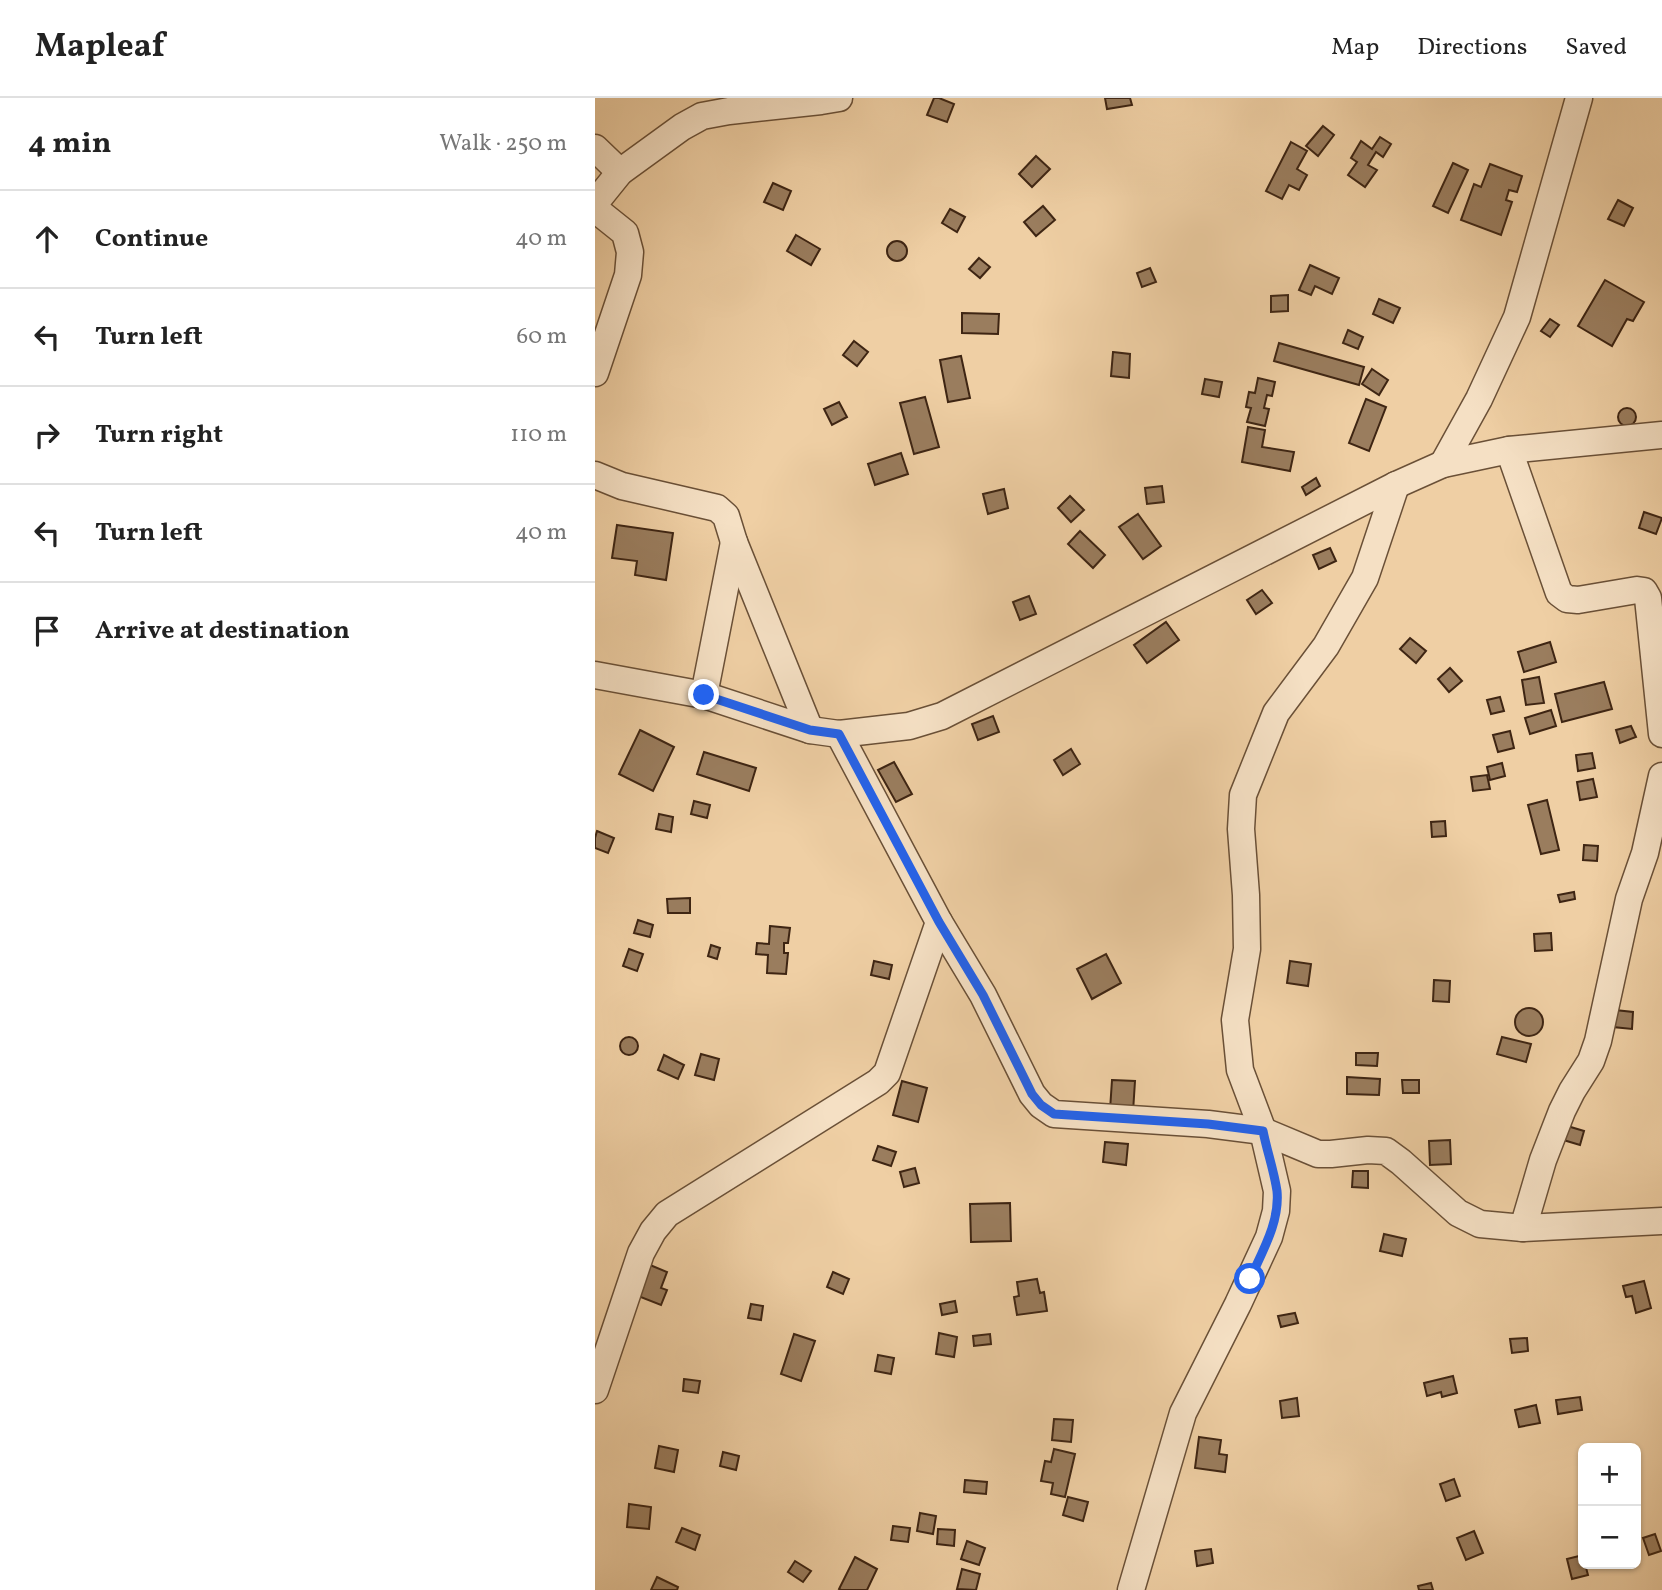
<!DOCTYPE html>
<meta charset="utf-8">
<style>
:root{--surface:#fff;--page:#f2f2f2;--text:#222;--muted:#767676;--line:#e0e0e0}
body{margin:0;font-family:Vollkorn,serif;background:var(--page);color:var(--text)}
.controls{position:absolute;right:21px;bottom:21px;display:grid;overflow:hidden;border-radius:10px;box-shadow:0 2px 5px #0004}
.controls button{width:63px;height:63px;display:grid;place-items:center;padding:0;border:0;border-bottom:2px solid var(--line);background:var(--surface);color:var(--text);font:35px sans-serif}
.stop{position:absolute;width:21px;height:21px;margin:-16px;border:5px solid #2563eb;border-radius:50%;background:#fff}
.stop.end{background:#2563eb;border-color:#fff;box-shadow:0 2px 7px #0008}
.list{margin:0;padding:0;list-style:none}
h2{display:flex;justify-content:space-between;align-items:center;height:91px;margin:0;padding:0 28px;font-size:30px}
h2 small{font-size:23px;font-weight:400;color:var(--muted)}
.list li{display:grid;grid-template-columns:46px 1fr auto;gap:21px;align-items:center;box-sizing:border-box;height:98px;padding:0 28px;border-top:2px solid var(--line)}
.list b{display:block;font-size:26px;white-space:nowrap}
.list em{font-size:23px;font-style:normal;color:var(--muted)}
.icon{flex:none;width:38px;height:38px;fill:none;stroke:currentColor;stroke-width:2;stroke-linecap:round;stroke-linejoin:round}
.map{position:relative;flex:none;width:1067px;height:1492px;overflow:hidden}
header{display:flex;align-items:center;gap:42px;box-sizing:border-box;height:98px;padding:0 35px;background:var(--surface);border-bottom:2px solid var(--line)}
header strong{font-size:33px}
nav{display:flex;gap:38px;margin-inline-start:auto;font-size:24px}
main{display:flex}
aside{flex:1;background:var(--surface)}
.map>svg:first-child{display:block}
.building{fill:#9a7d5e;stroke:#3e2513;stroke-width:2}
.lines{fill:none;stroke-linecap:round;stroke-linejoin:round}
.minor-casing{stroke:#6a5037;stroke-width:29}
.minor{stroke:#f5e0c4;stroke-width:26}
.route{stroke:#2563eb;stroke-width:9}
</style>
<header>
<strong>Mapleaf</strong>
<nav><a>Map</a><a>Directions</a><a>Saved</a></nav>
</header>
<main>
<aside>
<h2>4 min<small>Walk · 250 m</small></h2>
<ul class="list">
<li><svg class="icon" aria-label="ahead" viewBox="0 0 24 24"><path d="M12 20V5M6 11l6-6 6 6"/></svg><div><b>Continue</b></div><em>40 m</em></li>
<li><svg class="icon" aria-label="left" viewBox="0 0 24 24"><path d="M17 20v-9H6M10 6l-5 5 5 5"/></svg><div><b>Turn left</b></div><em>60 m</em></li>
<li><svg class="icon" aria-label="right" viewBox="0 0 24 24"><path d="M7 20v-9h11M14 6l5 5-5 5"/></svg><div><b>Turn right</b></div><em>110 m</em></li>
<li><svg class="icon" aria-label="left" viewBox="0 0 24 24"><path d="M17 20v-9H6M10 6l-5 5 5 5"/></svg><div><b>Turn left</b></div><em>40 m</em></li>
<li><svg class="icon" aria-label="arrive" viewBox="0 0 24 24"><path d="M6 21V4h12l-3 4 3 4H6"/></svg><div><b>Arrive at destination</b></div></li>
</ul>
</aside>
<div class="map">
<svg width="1067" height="1492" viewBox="0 0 1067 1492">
<rect width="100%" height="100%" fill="#efcfa4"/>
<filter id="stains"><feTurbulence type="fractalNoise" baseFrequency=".00286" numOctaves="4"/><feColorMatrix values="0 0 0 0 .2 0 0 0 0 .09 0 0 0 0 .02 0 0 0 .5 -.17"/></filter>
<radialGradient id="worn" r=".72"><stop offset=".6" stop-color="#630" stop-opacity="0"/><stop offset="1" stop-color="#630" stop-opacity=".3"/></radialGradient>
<g class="building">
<path d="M339,0h5l15,6 -7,18 -20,-7z"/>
<path d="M510,0h25l2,7 -25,4z"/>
<path d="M728,28l11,9 -16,21 -12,-10z"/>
<path d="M785,39l11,7 -8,13 -7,-5 -8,13 9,5 -12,17 -17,-12 9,-13 -6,-4 10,-17 11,8z"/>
<path d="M696,44l16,9 -10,18 10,6 -8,15 -10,-5 -7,14 -16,-8z"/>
<path d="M441,58l14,13 -18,18 -13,-13z"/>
<path d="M858,65l15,7 -20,43 -15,-7z"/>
<path d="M895,66l32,12 -5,16 -8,-2 -3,10 6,2 -11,33 -40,-15 13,-36 7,3z"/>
<path d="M178,85l18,8 -8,19 -19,-8z"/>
<path d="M1023,102l15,8 -9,18 -16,-7z"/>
<path d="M448,108l12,14 -19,16 -12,-14z"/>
<path d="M355,111l15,8 -8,15 -15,-9z"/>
<path d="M201,137l24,14 -9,16 -24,-14z"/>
<circle cx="302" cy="153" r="10"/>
<path d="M384,160l11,9 -10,11 -11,-9z"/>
<path d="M715,167l29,13 -7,16 -17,-8 -4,9 -12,-5z"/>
<path d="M555,170l6,14 -14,5 -5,-14z"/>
<path d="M1010,182l39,22 -11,19 -6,-2 -15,27 -34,-20z"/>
<path d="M693,197v16l-17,1v-16z"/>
<path d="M784,201l21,9 -7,15 -20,-9z"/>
<path d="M367,215l37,1 -1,20 -36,-1z"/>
<path d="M955,221l9,6 -9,12 -9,-6z"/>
<path d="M753,232l15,7 -5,12 -15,-6z"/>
<path d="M259,243l14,11 -11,14 -14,-11z"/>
<path d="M684,245l85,24 -5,18 -85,-24z"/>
<path d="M518,254l17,2 -1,24 -18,-2z"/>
<path d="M366,258l9,42 -22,4 -8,-42z"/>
<path d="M777,271l16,11 -9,15 -17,-11z"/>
<path d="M663,280l17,4 -3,14 -5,-1 -3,13 5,1 -4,17 -18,-4 4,-14 -5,-1 3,-15 6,1z"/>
<path d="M610,281l17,3 -3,15 -17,-3z"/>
<path d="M330,299l14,50 -25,7 -14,-51z"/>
<path d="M771,301l20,8 -17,44 -20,-8z"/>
<path d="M244,304l8,15 -15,8 -8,-16z"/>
<circle cx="1032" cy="319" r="9"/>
<path d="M653,329l17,3 -3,17 32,5 -4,19 -48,-9z"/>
<path d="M306,355l7,21 -33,11 -7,-21z"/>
<path d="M721,380l4,8 -14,9 -4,-8z"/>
<path d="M567,388l2,16 -17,2 -2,-16z"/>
<path d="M409,391l4,19 -20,6 -5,-20z"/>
<path d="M475,398l14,14 -13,12 -13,-14z"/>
<path d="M1049,414l18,6 -6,16 -17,-6z"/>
<path d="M543,416l23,32 -18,13 -24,-32z"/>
<path d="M22,427l56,8 -7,47 -31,-5 2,-14 -25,-3z"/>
<path d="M485,433l25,24 -12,13 -25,-24z"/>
<path d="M735,450l6,13 -17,8 -6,-14z"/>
<path d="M667,492l10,13 -16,11 -9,-14z"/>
<path d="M434,498l7,18 -16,6 -7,-18z"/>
<path d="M571,524l13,18 -32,23 -13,-18z"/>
<path d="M815,540l16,13 -10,12 -16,-14z"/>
<path d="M955,544l6,20 -32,10 -6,-20z"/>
<path d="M855,570l12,13 -13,11 -11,-13z"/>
<path d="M944,579l5,26 -18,2 -4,-25z"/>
<path d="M1009,584l8,27 -50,13 -7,-28z"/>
<path d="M905,599l4,14 -13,3 -4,-14z"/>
<path d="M956,612l5,16 -26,8 -5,-16z"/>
<path d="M398,618l6,16 -21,8 -6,-16z"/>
<path d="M1036,628l5,11 -16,6 -4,-13z"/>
<path d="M45,632l34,17 -21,44 -34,-17z"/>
<path d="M915,633l4,17 -16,4 -5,-17z"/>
<path d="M476,651l9,15 -17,11 -9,-15z"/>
<path d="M109,654l52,16 -7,23 -52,-17z"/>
<path d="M997,655l3,15 -17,3 -2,-16z"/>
<path d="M299,664l18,32 -16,8 -18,-32z"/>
<path d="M907,665l3,13 -15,4 -3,-13z"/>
<path d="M892,677l3,14 -17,2 -2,-14z"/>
<path d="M998,681l4,18 -17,3 -3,-18z"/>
<path d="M952,702l12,50 -18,4 -13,-49z"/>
<path d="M99,703l16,4 -3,13 -16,-4z"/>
<path d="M64,716l14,3 -2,15 -15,-3z"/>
<path d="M850,723l1,15 -14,1 -1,-15z"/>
<path d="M2,733l17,7 -6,15 -13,-5v-10z"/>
<path d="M989,747l14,1 -1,15 -14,-1z"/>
<path d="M979,794l1,7 -15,3 -2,-7z"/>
<path d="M95,800v15h-22l-1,-14z"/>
<path d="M43,822l15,5 -3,12 -16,-4z"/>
<path d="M175,828l20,2 -2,15h-4v10h4l-2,21 -19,-1 1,-18 -12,-1 1,-11 12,1z"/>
<path d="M956,835l1,17 -17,1 -1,-17z"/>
<path d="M116,847l9,3 -3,11 -9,-3z"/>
<path d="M34,851l14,5 -6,17 -14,-5z"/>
<path d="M511,856l15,29 -29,16 -15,-30z"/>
<path d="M279,863l18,4 -3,14 -18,-4z"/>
<path d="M695,863l21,3 -3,22 -21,-3z"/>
<path d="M839,882l16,1 -1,21 -16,-1z"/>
<circle cx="934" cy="924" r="14"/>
<path d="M1020,912l18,2 -1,17 -19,-2z"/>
<circle cx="34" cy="948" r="9"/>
<path d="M907,939l29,7 -5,18 -29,-8z"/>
<path d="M761,955h22l-1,13 -21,-1z"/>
<path d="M106,956l18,5 -5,21 -19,-5z"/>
<path d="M69,957l20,10 -6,14 -20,-9z"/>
<path d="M752,979l33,2 -1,16 -32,-1z"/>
<path d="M517,982l23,1 -2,31 -23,-2z"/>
<path d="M807,982h17v13h-16z"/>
<path d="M307,983l25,7 -9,34 -25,-7z"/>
<path d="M969,1027l20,6 -4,14 -20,-6z"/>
<path d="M855,1042l1,24 -21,1 -1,-24z"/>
<path d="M510,1044l23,2 -2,21 -23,-3z"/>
<path d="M283,1048l18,6 -5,14 -18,-6z"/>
<path d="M320,1070l4,15 -15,4 -4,-15z"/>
<path d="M758,1073h15v17l-16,-1z"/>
<path d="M415,1105l1,38 -40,1 -1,-38z"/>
<path d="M789,1136l22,5 -4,17 -22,-5z"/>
<path d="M55,1167l17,7 -6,16 6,2 -6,15 -23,-9z"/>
<path d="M238,1174l16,7 -6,15 -16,-7z"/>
<path d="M442,1181l3,14 4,-1 3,19 -30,4 -3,-18 5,-1 -2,-14z"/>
<path d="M1049,1183l7,27 -15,5 -4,-17 -6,1 -3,-11z"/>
<path d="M360,1203l2,11 -15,3 -2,-11z"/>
<path d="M156,1206l12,2 -2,14 -13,-2z"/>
<path d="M700,1215l3,10 -17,4 -3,-11z"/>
<path d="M344,1235l18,4 -3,20 -18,-3z"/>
<path d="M199,1236l21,7 -14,40 -20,-7z"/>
<path d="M395,1236l1,10 -17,2 -1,-10z"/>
<path d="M932,1240l1,13 -16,2 -2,-14z"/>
<path d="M283,1257l16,3 -3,16 -16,-3z"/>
<path d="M858,1278l4,17 -15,4 -1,-5 -14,4 -3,-13z"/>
<path d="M89,1281l16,2 -2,12 -15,-2z"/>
<path d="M985,1299l2,13 -24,4 -2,-14z"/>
<path d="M702,1300l2,18 -17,2 -2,-17z"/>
<path d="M941,1307l4,18 -21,4 -4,-17z"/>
<path d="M459,1321l19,1 -2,22 -19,-2z"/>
<path d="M604,1339l22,3 -2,14 8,1 -2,17 -30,-4z"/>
<path d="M64,1348l19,4 -4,22 -19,-4z"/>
<path d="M459,1351l21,5 -10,43 -14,-3 2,-11 -12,-2 4,-20 6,1z"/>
<path d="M128,1354l16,4 -3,14 -16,-4z"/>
<path d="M859,1381l6,17 -14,5 -6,-17z"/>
<path d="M370,1382l22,2 -1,12 -22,-2z"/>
<path d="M473,1399l20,5 -5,19 -20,-6z"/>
<path d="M34,1406l22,3 -2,22 -22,-2z"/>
<path d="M325,1415l16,3 -3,18 -16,-3z"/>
<path d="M298,1428l17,2 -2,14 -17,-2z"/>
<path d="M87,1430l18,7 -5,15 -19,-8z"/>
<path d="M343,1431l17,1 -1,16 -17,-2z"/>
<path d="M879,1433l9,22 -17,7 -9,-22z"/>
<path d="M1060,1436l6,17 -12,4 -6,-17z"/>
<path d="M372,1443l18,7 -6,17 -18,-6z"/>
<path d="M616,1451l2,14 -16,3 -2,-15z"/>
<path d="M988,1457v9h2l3,11 -16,4 -5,-20z"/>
<path d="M260,1459l22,12 -10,21h-26l-2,-1z"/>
<path d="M200,1463l16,10 -8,11 -15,-10z"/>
<path d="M367,1471l18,5 -4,16 -19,-1z"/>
<path d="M62,1479l21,10 -1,3h-26z"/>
<path d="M836,1485l2,7h-14l-1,-4z"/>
</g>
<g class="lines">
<defs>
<g id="minor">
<path d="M0,50l25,24"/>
<path d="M0,105l25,-31 62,-45 20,-11 27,-5 92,-10 18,-3"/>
<path d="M0,111l30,24 5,19 -2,23 -33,98"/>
<path d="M914,352l50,143 8,6 11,1 59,-10 7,1 4,7 14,136"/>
<path d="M848,366l36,-65 38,-82 62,-219"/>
<path d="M0,377l27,11 95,22 9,8 8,26 76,188"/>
<path d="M0,577l109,20 106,35 29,4 70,-8 33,-10 454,-231 47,-21 66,-14 153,-15"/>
<path d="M109,597l30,-153"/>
<path d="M344,824l44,73 49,99 9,11 13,9 154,10 55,7 55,23h13l37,-4 18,1 15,11 57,51 22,11 43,4 20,-68 19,-49 10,-20 19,-30 7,-20 31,-142 16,-46 17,-77"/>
<path d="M928,1130l139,-7"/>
<path d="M0,1292l46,-137 12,-22 14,-17 211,-132 9,-9 52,-151 -100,-188"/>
<path d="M536,1492l52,-177 55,-109 31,-67 7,-26 1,-20 -14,-60 -23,-61 -5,-50 12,-71 -1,-54 -5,-66 2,-34 33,-82 50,-67 39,-68 31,-93"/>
</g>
</defs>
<use href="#minor" class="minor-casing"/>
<use href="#minor" class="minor"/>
</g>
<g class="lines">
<path class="route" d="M109,597l106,35 29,4 100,188 44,73 49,99 9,11 13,9 154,10 55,7c4,20 11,40 14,60 3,31 -15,61 -27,88"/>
</g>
<rect width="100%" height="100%" filter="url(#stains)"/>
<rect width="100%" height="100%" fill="url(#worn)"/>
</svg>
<div class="controls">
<button>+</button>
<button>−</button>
</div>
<div class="stop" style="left:655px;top:1181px"></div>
<div class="stop end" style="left:109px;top:597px"></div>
</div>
</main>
